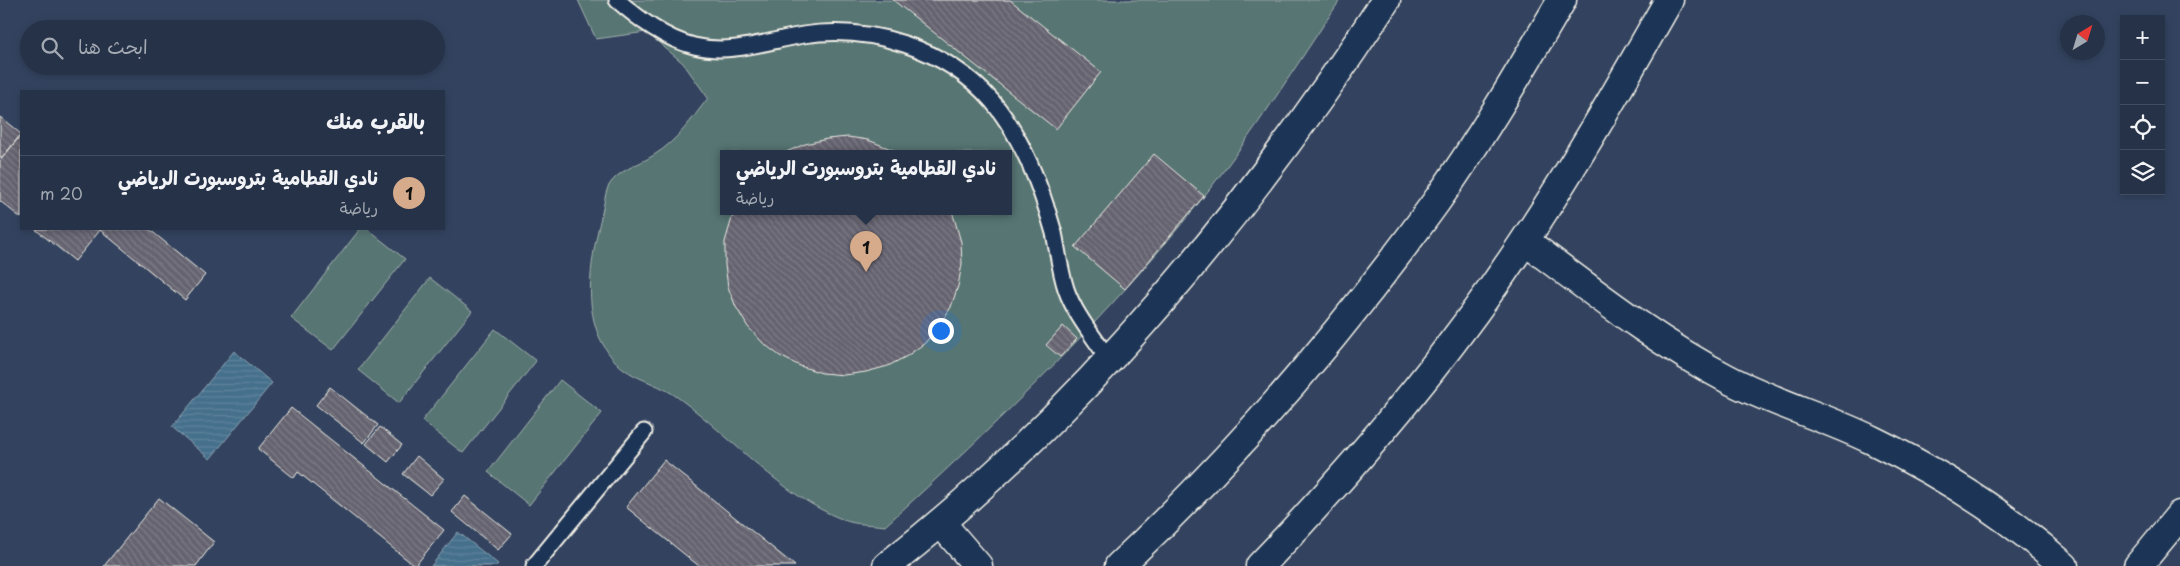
<!DOCTYPE html>
<html lang="ar">
<meta charset="utf-8">
<style>
:root{--surface:#263247;--page:#323e52;--text:#f1f3f6;--muted:#a4aab4;--line:#424d60;--accent:#d6ab8b}
body{margin:0;font-family:"Playpen Sans","Playpen Sans Arabic",sans-serif;background:var(--page);color:var(--text);direction:rtl}
.controls{position:absolute;right:15px;top:15px;display:grid;overflow:hidden;border-radius:0px;box-shadow:0 2px 8px #0003}
.controls button{width:45px;height:45px;display:grid;place-items:center;padding:0;border:0;border-bottom:1px solid var(--line);background:var(--surface);color:var(--text);font:25px sans-serif}
.compass{position:absolute;left:2060px;top:15px;width:45px;height:45px;border-radius:50%;background:var(--surface);box-shadow:0 2px 8px #0003;rotate:38deg}
.you{position:absolute;left:940px;top:330px;width:18px;height:18px;margin:-12px;border:4px solid #fff;border-radius:50%;background:#1a73e8;box-shadow:0 0 0 8px #1a73e833}
.badge{display:grid;place-items:center;width:32px;height:32px;border-radius:50%;background:var(--accent);color:#111;font-size:16px;font-weight:700}
.pin{position:absolute;translate:-50% -41px;filter:drop-shadow(0 1px 2px #0008)}
.pin::after{content:'';position:absolute;top:26px;width:18px;height:15px;background:inherit;clip-path:polygon(0 0,100% 0,50% 100%)}
.popup{position:absolute;left:720px;top:150px;width:292px;height:65px;box-sizing:border-box;display:grid;place-content:center;border-radius:0px;background:var(--surface);filter:drop-shadow(0 1px 4px #0005);font-size:16px;white-space:nowrap;color:var(--muted)}
.popup b{font-size:19px;color:var(--text)}
.popup::after{content:'';position:absolute;left:50%;top:100%;margin-left:-10px;border:10px solid transparent;border-top-color:var(--surface)}
.list{margin:0;padding:0;list-style:none}
h2{display:flex;justify-content:space-between;align-items:center;height:65px;margin:0;padding:0 20px;font-size:21px}
h2 small{font-size:16px;font-weight:400;color:var(--muted)}
.list li{display:grid;grid-template-columns:32px 1fr auto;gap:15px;align-items:center;box-sizing:border-box;height:75px;padding:0 20px;border-top:1px solid var(--line)}
.list b{display:block;font-size:19px;white-space:nowrap}
.list p{margin:0;font-size:16px;white-space:nowrap;color:var(--muted)}
.list em{font-size:16px;font-style:normal;color:var(--muted)}
.icon{flex:none;width:28px;height:28px;fill:none;stroke:currentColor;stroke-width:2;stroke-linecap:round;stroke-linejoin:round}
.map{position:relative;flex:none;width:2180px;height:566px;overflow:hidden;direction:ltr}
.search{position:absolute;background:var(--surface);box-shadow:0 2px 8px #0003;left:20px;top:20px;width:425px;height:55px;display:flex;align-items:center;gap:12px;box-sizing:border-box;padding:0 18px;border-radius:28px;color:var(--muted);font-size:19px}
.panel{position:absolute;background:var(--surface);box-shadow:0 2px 8px #0003;left:20px;top:90px;width:425px;height:140px;border-radius:0px;direction:rtl}
.map>svg:first-child{display:block}
.garden{fill:#567473;stroke:#a5b2ae;fill-rule:evenodd}
.water{fill:url(#water-rules);stroke:#8ba3b1}
.building{fill:url(#building-back-hatch);stroke:#f4f1e8}
.lines{fill:none;stroke-linecap:round;stroke-linejoin:round}
.service-casing{stroke:#f4f1e8;stroke-width:19}
.minor-casing{stroke:#f4f1e8;stroke-width:31}
.tertiary-casing{stroke:#f4f1e8;stroke-width:31}
.service{stroke:#1d3557;stroke-width:15}
.minor{stroke:#1d3557;stroke-width:28}
.tertiary{stroke:#1d3557;stroke-width:28}
</style>
<div class="map">
<svg width="2180" height="566" viewBox="0 0 2180 566">
<defs>
<pattern id="water-rules" width="6" height="5" patternUnits="userSpaceOnUse" patternTransform="scale(1.25)"><rect width="6" height="5" fill="#456f8c"/><path d="M0 2.5h6" fill="none" stroke="#60849c"/></pattern>
<pattern id="building-back-hatch" width="6" height="6" patternUnits="userSpaceOnUse" patternTransform="scale(1.25)"><rect width="6" height="6" fill="#666471"/><path d="M-1 5l2 2M0 0l6 6M5-1l2 2" fill="none" stroke="#7c7b85"/></pattern>
</defs>
<rect width="100%" height="100%" fill="#33435f"/>
<filter id="ink" filterUnits="userSpaceOnUse"><feTurbulence type="fractalNoise" baseFrequency=".02" numOctaves="2"/><feDisplacementMap in="SourceGraphic" scale="10" xChannelSelector="R" yChannelSelector="G"/><feConvolveMatrix kernelMatrix="1 2 1 2 8 2 1 2 1" color-interpolation-filters="sRGB"/></filter>
<g filter="url(#ink)">
<g class="garden">
<path d="M578,0h762c-44,66 -86,133 -135,195 -95,120 -207,228 -320,331 -13,-2 -30,-1 -41,-6 -64,-25 -110,-81 -164,-121 -29,-22 -55,-17 -76,-53 -23,-39 -12,-92 -2,-133 2,-8 3,-19 6,-26 9,-17 31,-22 46,-32 23,-14 38,-36 54,-57l-25,-35 -37,-31 -50,7zM724,153h284v58h-284z"/>
<path d="M360,229h7l38,30 -72,91 -42,-32z"/>
<path d="M430,278l42,33 -73,92 -41,-33z"/>
<path d="M495,329l41,32 -73,92 -41,-32z"/>
<path d="M560,380l42,33 -73,92 -41,-33z"/>
</g>
<g class="water">
<path d="M234,351l38,32 -62,76 -38,-32z"/>
<path d="M458,532l40,32 -2,2h-65z"/>
</g>
<g class="building">
<path d="M893,0h117l91,72 -45,57z"/>
<path d="M0,117l21,17 -19,24 -2,-1z"/>
<path d="M21,135v83l-21,-17v-40z"/>
<path d="M848,137l20,3 33,13h-117l21,-9 22,-5z"/>
<path d="M1154,154l50,42 -79,93 -50,-42z"/>
<path d="M734,211h218l9,31 1,22 -4,22 -7,21 -12,19 -14,17 -18,13 -19,10 -22,6 -22,3 -22,-2 -22,-7 -20,-10 -17,-13 -15,-16 -12,-20 -8,-20 -3,-22v-23z"/>
<path d="M35,229h66l-26,32z"/>
<path d="M101,229h48l56,46 -20,25 -85,-70z"/>
<path d="M1063,326l14,13 -17,18 -14,-12z"/>
<path d="M330,387l48,38 -14,18 -48,-38z"/>
<path d="M291,408l153,122 -29,36 -117,-94 -4,6 -36,-29z"/>
<path d="M380,427l22,18 -14,17 -22,-18z"/>
<path d="M417,456l27,23 -14,16 -27,-21z"/>
<path d="M664,460l131,106h-96l-73,-59z"/>
<path d="M465,496l47,38 -14,16 -46,-38z"/>
<path d="M159,498l55,44 -18,24h-92z"/>
</g>
<g class="lines">
<defs>
<g id="service">
<path d="M617,0c22,19 48,39 77,46 37,9 73,-5 109,-11 67,-10 143,13 189,66 31,37 49,86 62,132 4,19 6,38 12,56 9,26 28,48 43,71"/>
<path d="M534,566l110,-134"/>
</g>
<g id="minor">
<path d="M1525,241c66,49 130,100 203,138 46,24 97,38 144,61 68,33 135,75 192,126"/>
<path d="M1260,566c97,-101 188,-209 265,-326 52,-78 98,-159 144,-240"/>
<path d="M2138,566l42,-51"/>
</g>
<g id="tertiary">
<path d="M941,523l37,43"/>
<path d="M887,566c200,-157 361,-355 499,-566"/>
<path d="M1119,566c117,-110 223,-234 317,-364 46,-65 86,-134 126,-202"/>
</g>
</defs>
<use href="#service" class="service-casing"/>
<use href="#minor" class="minor-casing"/>
<use href="#tertiary" class="tertiary-casing"/>
<use href="#service" class="service"/>
<use href="#minor" class="minor"/>
<use href="#tertiary" class="tertiary"/>
</g>
</g>
</svg>
<div class="controls">
<button>+</button>
<button>−</button>
<button><svg class="icon" aria-label="locate" viewBox="0 0 24 24"><circle cx="12" cy="12" r="6"/><path d="M12 2v4M12 18v4M2 12h4M18 12h4"/></svg></button>
<button><svg class="icon" aria-label="layers" viewBox="0 0 24 24"><path d="M12 4l9 5-9 5-9-5zM3 14l9 5 9-5"/></svg></button>
</div>
<svg class="compass" viewBox="-18 -18 36 36"><path d="M0-13l5 13h-10z" fill="#e53935"/><path d="M0 13l5-13h-10z" fill="#a4aab4"/></svg>
<div class="you"></div>
<div class="pin badge" style="left:866px;top:272px">1</div>
<div class="popup"><b>نادي القطامية بتروسبورت الرياضي</b>رياضة</div>
<div class="search"><svg class="icon" aria-label="search" viewBox="0 0 24 24"><circle cx="10" cy="10" r="6"/><path d="M15 15l6 6"/></svg>ابحث هنا</div>
<section class="panel">
<h2>بالقرب منك<small></small></h2>
<ul class="list">
<li><span class="badge">1</span><div><b>نادي القطامية بتروسبورت الرياضي</b><p>رياضة</p></div><em>20 m</em></li>
</ul>
</section>
</div>
